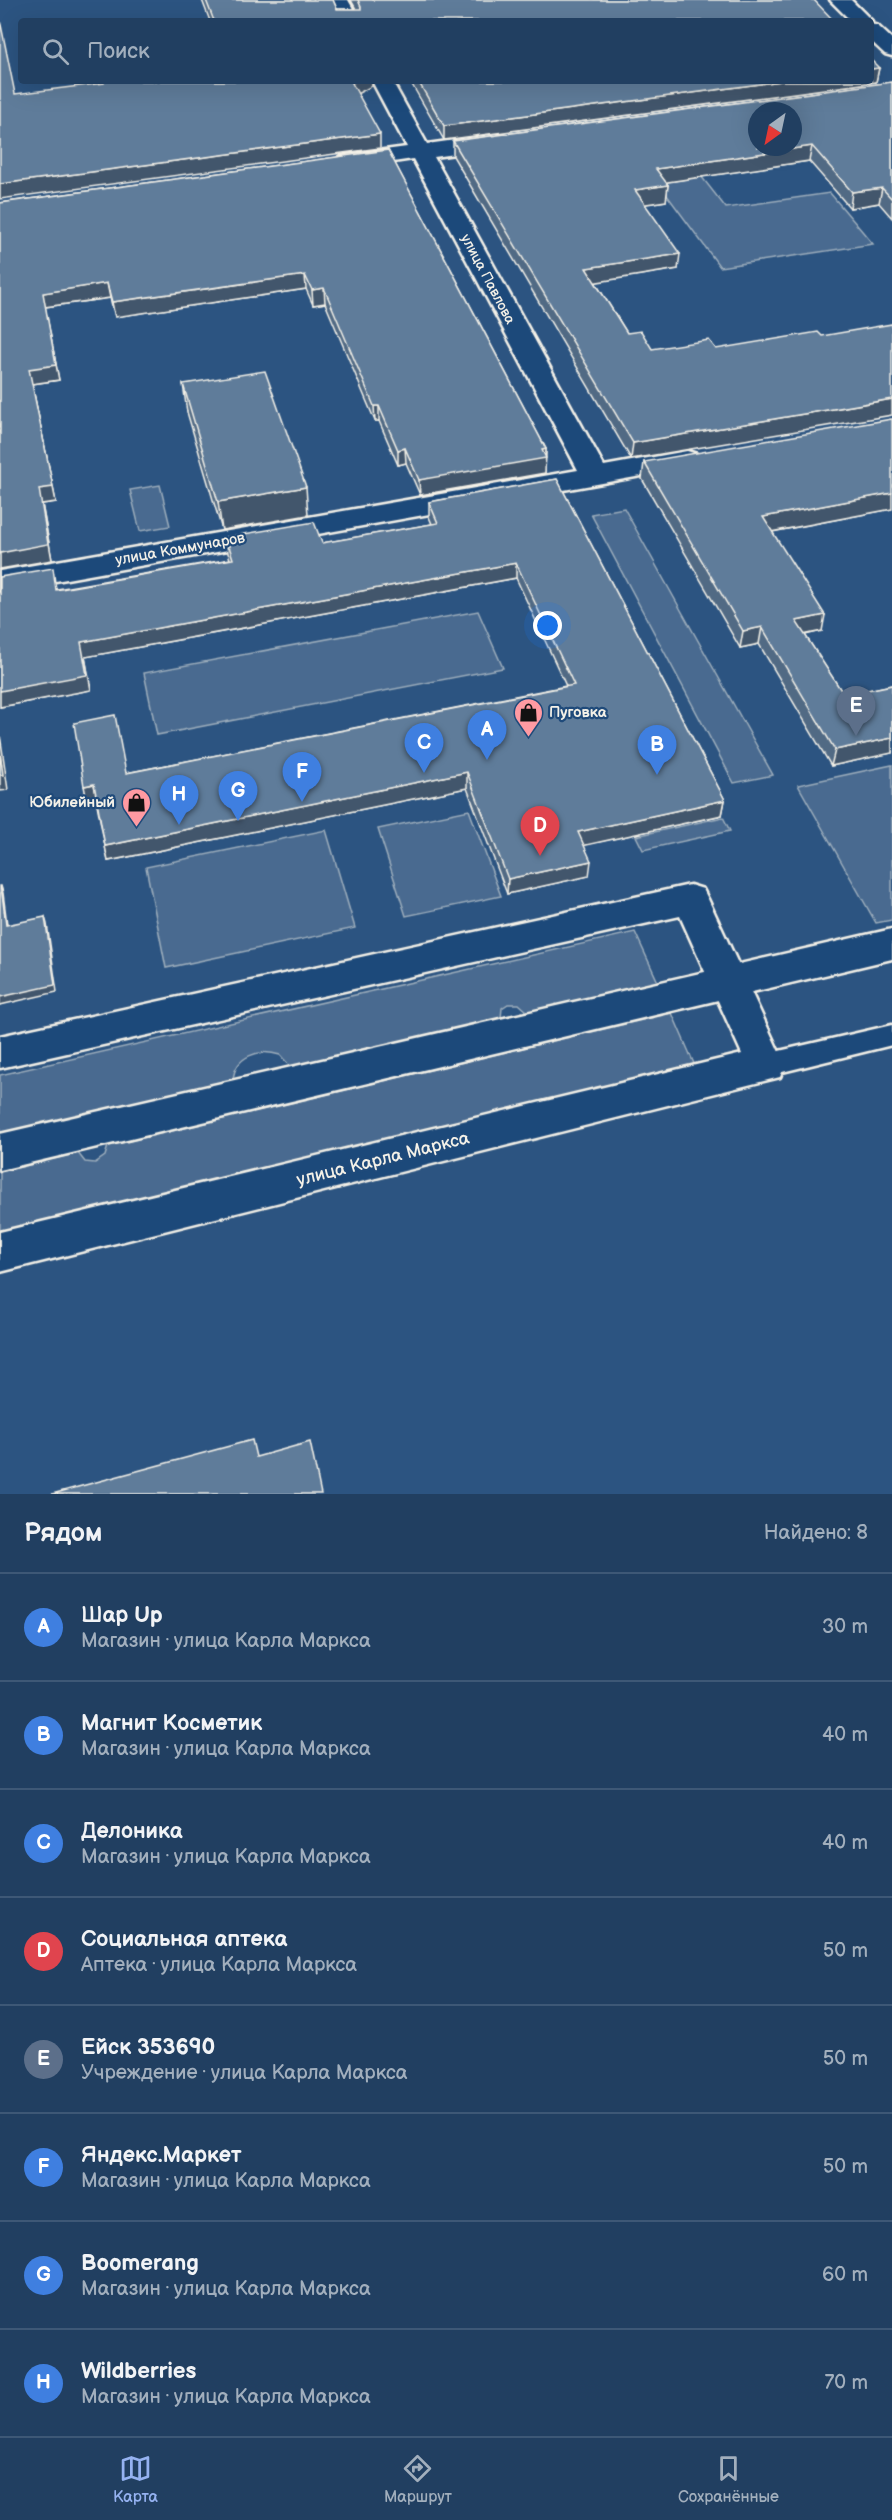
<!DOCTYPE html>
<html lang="ru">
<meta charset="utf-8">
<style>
:root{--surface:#213f61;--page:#294667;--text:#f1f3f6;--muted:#a2afbd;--line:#3e5876;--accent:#95b2f1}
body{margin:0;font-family:"Balsamiq Sans",sans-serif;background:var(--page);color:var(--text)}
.compass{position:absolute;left:748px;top:102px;width:54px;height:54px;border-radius:50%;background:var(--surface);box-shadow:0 6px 24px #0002;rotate:213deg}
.you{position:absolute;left:548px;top:626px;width:21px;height:21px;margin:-15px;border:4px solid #fff;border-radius:50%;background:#1a73e8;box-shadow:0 0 0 9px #1a73e833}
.badge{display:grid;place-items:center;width:39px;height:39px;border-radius:50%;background:var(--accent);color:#fff;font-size:20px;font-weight:700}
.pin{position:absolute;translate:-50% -50px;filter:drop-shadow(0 2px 3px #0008)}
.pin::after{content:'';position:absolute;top:32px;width:21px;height:18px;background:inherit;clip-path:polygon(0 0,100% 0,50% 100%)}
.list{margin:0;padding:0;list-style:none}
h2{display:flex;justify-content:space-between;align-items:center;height:78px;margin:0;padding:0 24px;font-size:26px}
h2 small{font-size:20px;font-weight:400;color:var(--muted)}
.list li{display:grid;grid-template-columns:39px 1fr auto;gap:18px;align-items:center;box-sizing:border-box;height:108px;padding:0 24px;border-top:2px solid var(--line)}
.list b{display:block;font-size:22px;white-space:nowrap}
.list p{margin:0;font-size:20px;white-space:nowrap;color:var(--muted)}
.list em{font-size:20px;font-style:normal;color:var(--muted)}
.icon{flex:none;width:33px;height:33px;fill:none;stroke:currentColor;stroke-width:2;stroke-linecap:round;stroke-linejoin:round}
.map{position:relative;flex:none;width:892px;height:1494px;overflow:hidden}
.search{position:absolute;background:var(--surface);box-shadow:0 6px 24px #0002;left:18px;right:18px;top:18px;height:66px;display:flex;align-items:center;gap:15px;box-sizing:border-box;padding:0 21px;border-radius:6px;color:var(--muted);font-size:22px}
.sheet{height:942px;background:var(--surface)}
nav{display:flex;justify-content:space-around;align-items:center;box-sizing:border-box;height:84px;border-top:2px solid var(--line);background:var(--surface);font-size:16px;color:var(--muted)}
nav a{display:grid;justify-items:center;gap:3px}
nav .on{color:var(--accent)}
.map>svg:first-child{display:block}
.green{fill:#496b90;stroke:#9eaebc;stroke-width:1.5}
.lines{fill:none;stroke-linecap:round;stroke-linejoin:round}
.service-casing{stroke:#f4f1e8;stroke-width:5}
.pedestrian-casing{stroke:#f4f1e8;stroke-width:5}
.minor-casing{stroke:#f4f1e8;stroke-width:5}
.service{fill:#1f4a7a;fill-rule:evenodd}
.pedestrian{fill:#1f4a7a;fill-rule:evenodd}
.minor{fill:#1f4a7a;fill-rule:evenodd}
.wall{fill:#516a84;stroke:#f4f1e8;stroke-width:1.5}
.shaded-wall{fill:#42566c;stroke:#f4f1e8;stroke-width:1.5}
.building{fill:#5e7b9a;stroke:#f4f1e8;stroke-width:1.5;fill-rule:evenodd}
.labels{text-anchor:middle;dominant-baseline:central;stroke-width:4.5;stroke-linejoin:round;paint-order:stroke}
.far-street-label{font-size:14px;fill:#f4f1e8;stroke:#1f4a7a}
.street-label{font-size:15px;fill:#f4f1e8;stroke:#1f4a7a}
.poi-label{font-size:15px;font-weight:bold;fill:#f4f1e8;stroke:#1f4a7a;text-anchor:start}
.near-street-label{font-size:18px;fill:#f4f1e8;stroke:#1f4a7a}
</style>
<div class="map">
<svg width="892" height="1494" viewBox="0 0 892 1494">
<rect width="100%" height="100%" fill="#2c5481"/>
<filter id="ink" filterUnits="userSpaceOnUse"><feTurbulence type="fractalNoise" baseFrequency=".0167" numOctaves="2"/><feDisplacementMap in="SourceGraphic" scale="12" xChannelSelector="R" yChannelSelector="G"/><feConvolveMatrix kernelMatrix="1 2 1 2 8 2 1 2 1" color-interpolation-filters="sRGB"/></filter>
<g filter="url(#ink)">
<g class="green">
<path d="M669,135l57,73 104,-15 43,51 -153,23 -93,-126z"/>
<path d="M160,485l10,41 -30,5 -10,-41z"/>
<path d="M624,508l149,267 -39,8 -143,-269z"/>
<path d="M478,611l25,57 -346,67 -13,-62z"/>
<path d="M892,765v155l-16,3 -78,-138z"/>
<path d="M469,810l32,86 -95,20 -28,-87z"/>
<path d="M723,817l7,14 -87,19 -7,-14z"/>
<path d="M326,830l29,98 -189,40 -20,-101z"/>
<path d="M635,932l23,50 -130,30 -9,-8h-11l-6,4 -1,10 -210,49 -11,-12c-21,-7 -45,1 -47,25l-233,54v-59z"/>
<path d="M672,1013l23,53 -695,168v-62l78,-19 7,9 10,1 10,-7 3,-10z"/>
</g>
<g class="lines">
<defs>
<path id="service" d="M892,1025v20l-126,31 -9,-3 -3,-8 3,-8 9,-3z"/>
<path id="pedestrian" d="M892,929v30l-892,211v-36z"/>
<g id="minor">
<path d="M328,0h20l12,21h-20z"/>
<path d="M830,0h21l21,21h-21z"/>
<path d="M871,24l7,2 14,13v17l-7,-2 -14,-13z"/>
<path d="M372,81h20l35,63 71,-10 8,2 3,5 -3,5 -8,2 -64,9 170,309 83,-15 10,3 4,6 -4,6 -697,125v-20l578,-101 -165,-311 -66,10 -8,-2 -3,-5 3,-5 8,-2 60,-8z"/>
<path d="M690,885l13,4 5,10 77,166 -5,12 -780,195v-40l742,-178 -62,-138 -680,152v-32z"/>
</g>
</defs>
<use href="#service" class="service-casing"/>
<use href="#pedestrian" class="pedestrian-casing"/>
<use href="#minor" class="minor-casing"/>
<use href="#service" class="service"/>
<use href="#pedestrian" class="pedestrian"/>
<use href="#minor" class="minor"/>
</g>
<g class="wall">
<path d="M202,0h131l4,9h19l-5,-9h463l-604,21z"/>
<path d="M879,68l-3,14 -432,58 -34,-59h461z"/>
<path d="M892,82v136l-13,-15 -29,5 -41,-47 -143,21 2,3 -2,16 -22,3 34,65 -83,13 32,51 25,16 -21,110 -178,-303v-15z"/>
<path d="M388,150l158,299 -1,24 -125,22 -14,-32 -8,2 -19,-44h-4l-50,-118 -12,2 -7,-16 -191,28 -5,-19 -65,9 14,73 -27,4 24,118 -14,2 10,56 -52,9v-366z"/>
<path d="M183,384l125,131 -86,15 -35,-118z"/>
<path d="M644,462l248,47 -120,23 50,99 -17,4 39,60 48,-10v68l-61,13 -72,-122 -19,4 -98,-169z"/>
<path d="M557,479l168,321 -3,15 -138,30 5,31 -82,18 -40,-106 -359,73 -12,-62 -9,2 39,-28 440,-87 -50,-108 -431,79 6,33 -91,17v-130l57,12 173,-30 -2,-6 -2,-16 96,6 110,-19 -3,-7v-15z"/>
</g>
<g class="shaded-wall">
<path d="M879,68l-3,14 -432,58v-14l338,-45h89v-12z"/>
<path d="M355,81h17v5l-19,10 -1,-13z"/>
<path d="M380,134v14l-380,51v-15z"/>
<path d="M812,146l-3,15 -155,23 2,-15z"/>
<path d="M668,185l-2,16 -33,5 2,-16z"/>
<path d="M882,188l-3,15 -29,5 2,-16z"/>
<path d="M680,254l-2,15 -93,15 1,-16z"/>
<path d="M305,275l1,14 -191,28 -3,-15z"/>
<path d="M107,283l3,15 -65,9 14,73 -27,4 24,118 -14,2 10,56 -52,9v-16l29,-184 14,-76z"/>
<path d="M324,288l1,15 -12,2 -1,-15z"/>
<path d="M892,399v16l-261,44 2,-16z"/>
<path d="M374,406h5v15h-4z"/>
<path d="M405,448l1,15 -8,2v-15z"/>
<path d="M546,449l-1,24 -125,22 -1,-15z"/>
<path d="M306,487l2,28 -86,15 -4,-28z"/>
<path d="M892,493v16l-132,25 3,-17z"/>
<path d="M516,563v15l-431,79 6,33 -91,17v-16l81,-49z"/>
<path d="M825,615l-3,16 -29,6 3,-16z"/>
<path d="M762,627l-3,17 -19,4 3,-17z"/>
<path d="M0,734l8,56 -8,1z"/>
<path d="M892,738v15l-61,13 4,-16z"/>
<path d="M467,772v16l-359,73 -3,-15z"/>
<path d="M94,784l3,15 -10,2 -3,-15z"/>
<path d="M725,800l-3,15 -145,32 1,-15z"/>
<path d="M591,861l-2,15 -82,18 1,-15z"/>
<path d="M1,886l2,7 5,39 -2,-7z"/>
<path d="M45,917l2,7 10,68 -57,13v-8z"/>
</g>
<g class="building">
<path d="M206,0h127l4,9h24v-2l-3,-7h456l20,21h-622h2z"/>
<path d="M0,20l15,74 89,-11v-2h251l-3,2 28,51 -380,50z"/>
<path d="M871,60l8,8 -8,1z"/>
<path d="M418,81h364l-338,45z"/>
<path d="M892,82v117l-10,-11 -30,4 -40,-46 -156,23 12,16 -33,5 45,64 -94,14 41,65 14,-2 11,18 57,-9 7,9 102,-17 4,4 70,-12v75l-259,44 -180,-302zM757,111h36v36h-36z"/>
<path d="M388,150l158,299 -4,1 4,8 -127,22 -14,-32 -7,2 -19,-44h-5l-50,-118 -12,2 -7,-15 -193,27 -5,-19 -64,10 13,72 -27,4 24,118 -14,2 9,55 -48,9v-350z"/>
<path d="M265,371l41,116 -88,15 -35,-118z"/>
<path d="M892,419v74l-129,24 62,98 -29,6 48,74 48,-10v53l-57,12 -73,-123 -19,4 -99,-169z"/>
<path d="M557,479l168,321 -147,32 13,29 -83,18 -41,-107 -362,74 -11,-62 -10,2 -10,-63 41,-8 11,58 448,-88 -58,-122 -435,79 6,33 -87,16v-114l53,-9 3,22 177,-31 -7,-22 88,-15 8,21 116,-20 -9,-21z"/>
<path d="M0,751l3,24h-3z"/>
<path d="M0,886h1l5,39 39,-8 10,68 -55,12z"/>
<path d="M252,1440l4,17 54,-15 11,52h-269z"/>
</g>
</g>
<defs>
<symbol id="shop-pin" viewBox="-11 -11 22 30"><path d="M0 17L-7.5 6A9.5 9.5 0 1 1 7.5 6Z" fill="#ff9aa2" stroke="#1f4a7a"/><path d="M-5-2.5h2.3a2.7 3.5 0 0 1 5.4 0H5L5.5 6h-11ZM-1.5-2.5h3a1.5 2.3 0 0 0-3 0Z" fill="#111"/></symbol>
</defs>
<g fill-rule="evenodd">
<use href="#shop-pin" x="512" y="696" width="33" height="45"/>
<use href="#shop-pin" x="120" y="786" width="33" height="45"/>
</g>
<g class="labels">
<g class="far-street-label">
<text transform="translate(488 279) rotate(62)">улица Павлова</text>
</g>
<g class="street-label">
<text transform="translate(180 549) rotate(-10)">улица Коммунаров</text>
</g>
<g class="poi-label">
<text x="549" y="712">Пуговка</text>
<text x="115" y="802" text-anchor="end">Юбилейный</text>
</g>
<g class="near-street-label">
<text transform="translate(383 1159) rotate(-14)">улица Карла Маркса</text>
</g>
</g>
</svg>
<svg class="compass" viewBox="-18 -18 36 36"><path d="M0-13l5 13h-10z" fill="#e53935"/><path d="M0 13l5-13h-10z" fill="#a2afbd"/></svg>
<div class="you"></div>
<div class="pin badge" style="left:487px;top:760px;background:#3f7fe0">A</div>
<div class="pin badge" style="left:657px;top:775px;background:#3f7fe0">B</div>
<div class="pin badge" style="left:424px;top:773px;background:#3f7fe0">C</div>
<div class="pin badge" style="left:540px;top:856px;background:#e0444e">D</div>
<div class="pin badge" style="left:856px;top:736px;background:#5c6f8a">E</div>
<div class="pin badge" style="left:302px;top:802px;background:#3f7fe0">F</div>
<div class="pin badge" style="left:238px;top:821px;background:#3f7fe0">G</div>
<div class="pin badge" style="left:179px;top:825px;background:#3f7fe0">H</div>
<div class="search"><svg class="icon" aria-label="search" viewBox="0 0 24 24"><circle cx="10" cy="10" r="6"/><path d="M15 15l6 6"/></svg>Поиск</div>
</div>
<section class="sheet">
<h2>Рядом<small>Найдено: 8</small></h2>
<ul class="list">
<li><span class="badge" style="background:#3f7fe0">A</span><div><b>Шар Up</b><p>Магазин · улица Карла Маркса</p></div><em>30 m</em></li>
<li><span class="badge" style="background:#3f7fe0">B</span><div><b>Магнит Косметик</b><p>Магазин · улица Карла Маркса</p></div><em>40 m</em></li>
<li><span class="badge" style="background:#3f7fe0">C</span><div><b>Делоника</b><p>Магазин · улица Карла Маркса</p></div><em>40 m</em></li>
<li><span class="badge" style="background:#e0444e">D</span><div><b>Социальная аптека</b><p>Аптека · улица Карла Маркса</p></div><em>50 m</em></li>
<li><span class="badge" style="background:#5c6f8a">E</span><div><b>Ейск 353690</b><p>Учреждение · улица Карла Маркса</p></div><em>50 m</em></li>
<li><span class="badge" style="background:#3f7fe0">F</span><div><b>Яндекс.Маркет</b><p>Магазин · улица Карла Маркса</p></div><em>50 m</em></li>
<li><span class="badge" style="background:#3f7fe0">G</span><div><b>Boomerang</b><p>Магазин · улица Карла Маркса</p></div><em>60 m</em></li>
<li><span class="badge" style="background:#3f7fe0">H</span><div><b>Wildberries</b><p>Магазин · улица Карла Маркса</p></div><em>70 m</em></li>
</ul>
</section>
<nav>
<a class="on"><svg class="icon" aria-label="map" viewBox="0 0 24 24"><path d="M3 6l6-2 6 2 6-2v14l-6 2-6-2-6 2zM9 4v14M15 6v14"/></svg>Карта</a>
<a><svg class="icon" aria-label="directions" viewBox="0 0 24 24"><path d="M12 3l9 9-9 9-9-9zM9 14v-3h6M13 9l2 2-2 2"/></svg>Маршрут</a>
<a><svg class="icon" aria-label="saved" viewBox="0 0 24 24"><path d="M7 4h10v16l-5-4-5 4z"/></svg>Сохранённые</a>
</nav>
